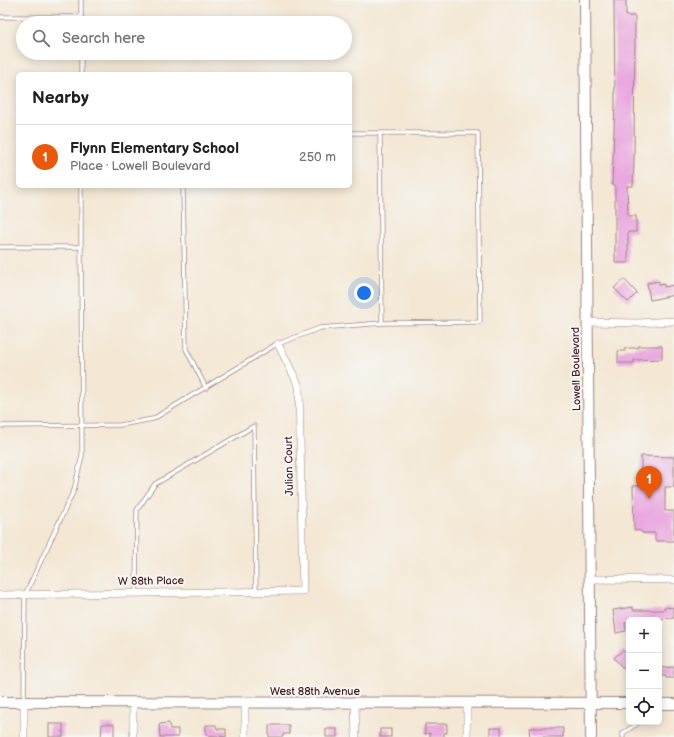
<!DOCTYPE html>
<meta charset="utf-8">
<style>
:root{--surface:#fff;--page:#f6f6f6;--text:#222;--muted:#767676;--line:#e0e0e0;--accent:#ea580c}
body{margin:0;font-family:"Balsamiq Sans",sans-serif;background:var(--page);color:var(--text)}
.controls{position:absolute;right:12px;bottom:12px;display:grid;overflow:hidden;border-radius:6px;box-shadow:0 2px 10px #0003}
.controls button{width:36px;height:36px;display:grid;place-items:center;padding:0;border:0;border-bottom:1px solid var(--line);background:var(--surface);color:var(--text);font:20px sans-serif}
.you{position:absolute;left:364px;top:293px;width:14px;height:14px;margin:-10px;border:3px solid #fff;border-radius:50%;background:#1a73e8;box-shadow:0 0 0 6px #1a73e833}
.badge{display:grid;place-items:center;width:26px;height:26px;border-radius:50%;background:var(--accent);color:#fff;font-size:13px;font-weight:700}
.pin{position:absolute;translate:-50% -33px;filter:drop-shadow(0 1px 2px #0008)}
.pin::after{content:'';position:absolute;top:21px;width:14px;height:12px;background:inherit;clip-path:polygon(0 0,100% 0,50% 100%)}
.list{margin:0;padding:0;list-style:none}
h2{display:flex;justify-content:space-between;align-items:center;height:52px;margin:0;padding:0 16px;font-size:17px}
h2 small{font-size:13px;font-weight:400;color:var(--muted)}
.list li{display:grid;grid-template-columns:26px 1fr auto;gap:12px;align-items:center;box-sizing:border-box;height:64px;padding:0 16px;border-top:1px solid var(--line)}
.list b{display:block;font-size:15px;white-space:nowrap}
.list p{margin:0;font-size:13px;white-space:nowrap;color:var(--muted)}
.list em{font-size:13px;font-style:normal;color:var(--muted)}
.icon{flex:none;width:22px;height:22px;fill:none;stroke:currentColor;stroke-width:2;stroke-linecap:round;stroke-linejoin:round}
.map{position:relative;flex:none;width:674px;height:737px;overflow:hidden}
.search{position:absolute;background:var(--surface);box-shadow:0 2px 10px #0003;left:16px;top:16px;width:336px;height:44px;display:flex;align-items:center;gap:10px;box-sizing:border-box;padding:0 14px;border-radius:22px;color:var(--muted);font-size:15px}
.panel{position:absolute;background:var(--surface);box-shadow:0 2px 10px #0003;left:16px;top:72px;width:336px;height:116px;border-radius:6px}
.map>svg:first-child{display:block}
.building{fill:#eaa8e0}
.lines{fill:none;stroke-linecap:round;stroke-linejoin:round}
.lane-casing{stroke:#9f8480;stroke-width:5}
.street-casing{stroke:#9f8480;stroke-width:8}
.secondary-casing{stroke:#9f8480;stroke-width:12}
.lane{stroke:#fff;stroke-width:3.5}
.street{stroke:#fff;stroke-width:7}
.secondary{stroke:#fff;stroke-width:10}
.labels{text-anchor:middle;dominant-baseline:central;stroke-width:4;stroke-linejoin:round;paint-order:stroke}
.street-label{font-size:11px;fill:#4a1f2b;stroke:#f6f6f2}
</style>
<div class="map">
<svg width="674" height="737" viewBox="0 0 674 737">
<rect width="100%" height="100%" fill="#f6f6f2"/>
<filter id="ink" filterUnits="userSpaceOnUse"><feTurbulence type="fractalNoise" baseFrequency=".025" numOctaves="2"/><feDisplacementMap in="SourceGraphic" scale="8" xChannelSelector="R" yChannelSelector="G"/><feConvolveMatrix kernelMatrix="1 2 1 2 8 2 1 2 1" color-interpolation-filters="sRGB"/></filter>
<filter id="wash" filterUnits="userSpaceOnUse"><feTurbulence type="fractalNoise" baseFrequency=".012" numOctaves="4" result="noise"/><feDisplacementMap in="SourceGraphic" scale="16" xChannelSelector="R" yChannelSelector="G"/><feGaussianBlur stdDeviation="0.9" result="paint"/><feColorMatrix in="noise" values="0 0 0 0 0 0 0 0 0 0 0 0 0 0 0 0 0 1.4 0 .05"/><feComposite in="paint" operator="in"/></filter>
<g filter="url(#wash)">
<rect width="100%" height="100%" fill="#f4e8d5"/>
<g id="blocks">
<g class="building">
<path d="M614,0h12v16h9l-1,144 -1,26h-6l1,30h8v16h-8v31h-13v-78h-3l3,-82z"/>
<path d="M624,279l13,14 -9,9 -14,-14z"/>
<path d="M659,281v4l5,-1v3l10,-2v10l-24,5 -3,-17z"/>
<path d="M638,346h24v13l-28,1v3h-16v-12h7v-3h13z"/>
<path d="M641,456l33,1v30h-9v24h9v30h-19v-8h-13l-1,-2 -7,-1 -1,-44 8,-1z"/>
<path d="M633,607v3h31v-3l10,1v10l-45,2v3h-4l1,8 -10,2 -3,-23z"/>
<path d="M623,650l6,7v18l-15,-17z"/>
<path d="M674,667v11h-8v-2h-7v-8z"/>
<path d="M169,723l1,6h8v8h-18l-1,-13z"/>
<rect x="49" y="724" width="14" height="13"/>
<path d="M102,724h12v13h-13z"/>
<path d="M425,724h22v9h-3v4h-14v-4l-5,1z"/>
<path d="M206,725h10l1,4h9v8l-20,-2z"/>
<path d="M269,725h20v9h-6v3h-14z"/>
<rect x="490" y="728" width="11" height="9"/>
<path d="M529,728h34v9h-33z"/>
<rect x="326" y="729" width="11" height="8"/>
<rect x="380" y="729" width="11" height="8"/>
</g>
</g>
</g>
<g filter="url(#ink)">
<use href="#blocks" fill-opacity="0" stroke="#9f8480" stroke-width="1"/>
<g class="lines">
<defs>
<g id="lane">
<path d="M81,0v23"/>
<path d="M0,17h81"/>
<path d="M81,53v21"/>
<path d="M350,133h128l2,189 -98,1 -2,-190"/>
<path d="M183,186l3,163 20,39"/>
<path d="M0,247h81v-61"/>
<path d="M0,426l120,-1 33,-6 122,-74 45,-17 62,-5"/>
<path d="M136,592l1,-82 18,-26 99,-58 2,166"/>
<path d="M24,701l1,-106 49,-105 8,-34 -1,-209"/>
<path d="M623,737v-4l17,-11"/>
</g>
<g id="street">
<path d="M587,322l51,1 36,-2"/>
<path d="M589,579l85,1"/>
<path d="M0,595l303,-4 -4,-205 -21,-42"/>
<path d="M133,703v34"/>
<path d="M245,703v34"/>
<path d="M355,703l1,34"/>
<path d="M467,703v34"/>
<path d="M24,737v-35"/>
</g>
<g id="secondary">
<path d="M585,0l6,737"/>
<path d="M0,702l629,1"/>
<path d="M659,704h15"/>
</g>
</defs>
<use href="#lane" class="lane-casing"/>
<use href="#street" class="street-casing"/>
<use href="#secondary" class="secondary-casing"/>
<use href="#lane" class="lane"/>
<use href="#street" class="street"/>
<use href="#secondary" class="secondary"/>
</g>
</g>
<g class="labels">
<g class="street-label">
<text transform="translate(576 369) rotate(-91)">Lowell Boulevard</text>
<text transform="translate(289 466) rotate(-91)">Julian Court</text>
<text transform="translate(151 581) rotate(-1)">W 88th Place</text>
<text x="315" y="691">West 88th Avenue</text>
</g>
</g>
</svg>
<div class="controls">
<button>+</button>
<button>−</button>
<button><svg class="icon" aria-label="locate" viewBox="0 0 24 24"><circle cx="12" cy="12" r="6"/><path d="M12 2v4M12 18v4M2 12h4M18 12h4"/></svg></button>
</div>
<div class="you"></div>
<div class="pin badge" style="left:649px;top:499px">1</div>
<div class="search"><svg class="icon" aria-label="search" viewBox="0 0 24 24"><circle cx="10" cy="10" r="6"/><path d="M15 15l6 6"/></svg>Search here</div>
<section class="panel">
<h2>Nearby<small></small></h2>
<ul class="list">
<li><span class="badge">1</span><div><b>Flynn Elementary School</b><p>Place · Lowell Boulevard</p></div><em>250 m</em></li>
</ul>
</section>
</div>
